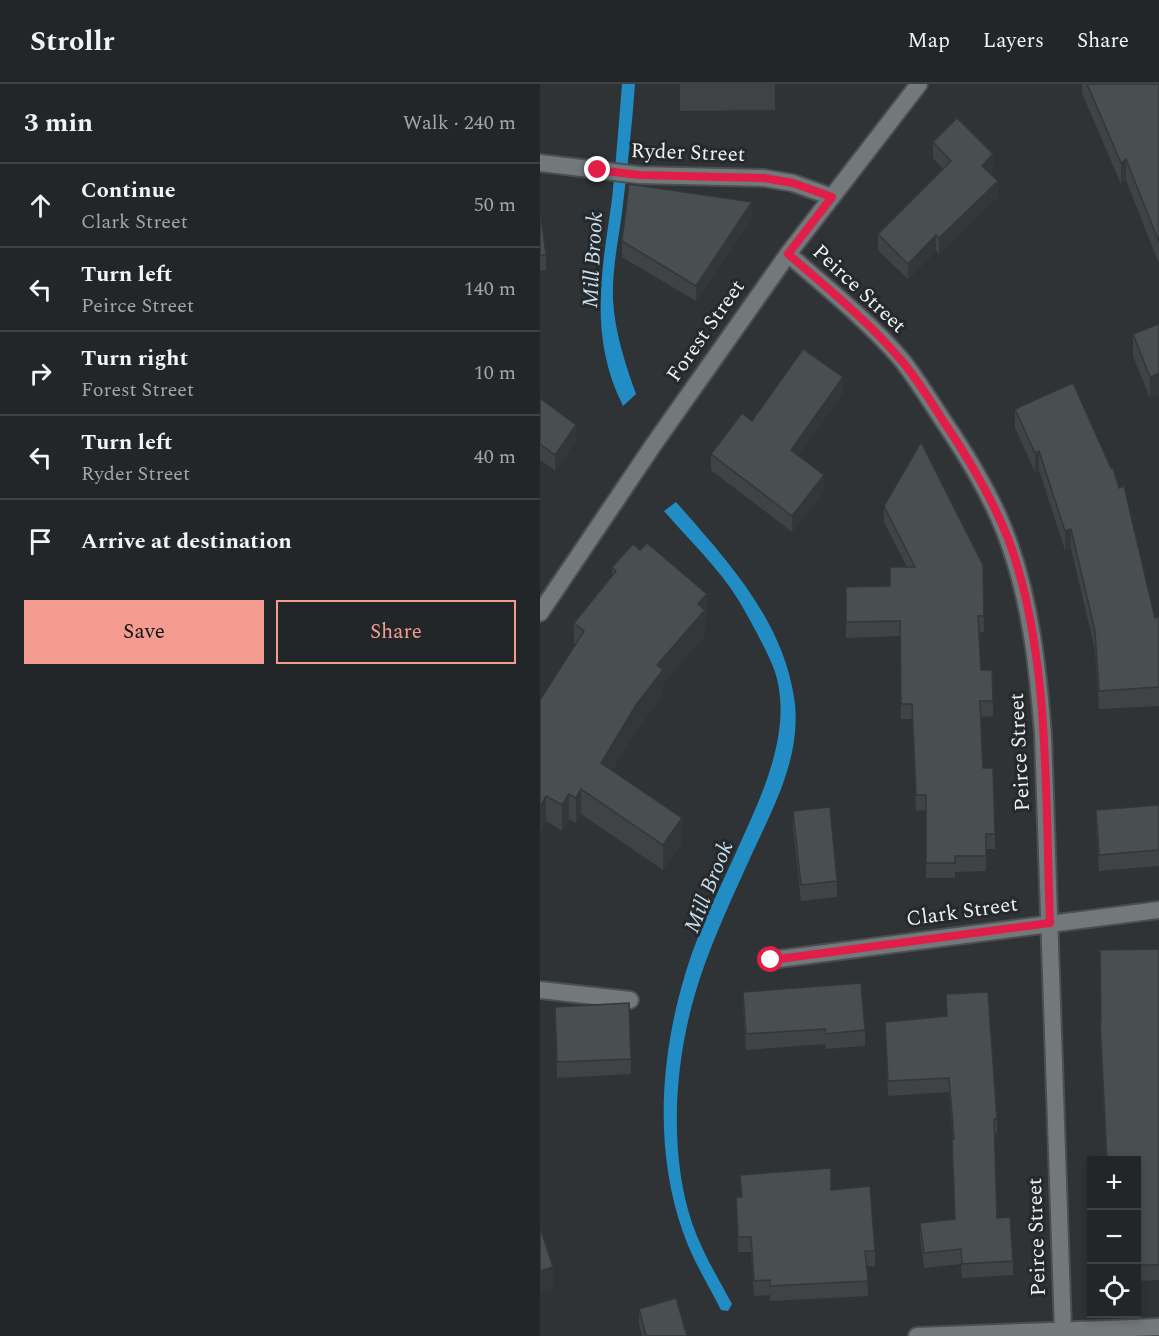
<!DOCTYPE html>
<meta charset="utf-8">
<style>
:root{--surface:#232628;--page:#2b2e30;--text:#f1f3f6;--muted:#a3a5a8;--line:#404345;--accent:#f59c91}
body{margin:0;font-family:Spectral,serif;background:var(--page);color:var(--text)}
.controls{position:absolute;right:18px;bottom:18px;display:grid;overflow:hidden;border-radius:0px;box-shadow:0 3px 9px #0003}
.controls button{width:54px;height:54px;display:grid;place-items:center;padding:0;border:0;border-bottom:2px solid var(--line);background:var(--surface);color:var(--text);font:30px sans-serif}
.stop{position:absolute;width:18px;height:18px;margin:-14px;border:4px solid #e11d48;border-radius:50%;background:#fff}
.stop.end{background:#e11d48;border-color:#fff;box-shadow:0 2px 6px #0008}
.list{margin:0;padding:0;list-style:none}
h2{display:flex;justify-content:space-between;align-items:center;height:78px;margin:0;padding:0 24px;font-size:26px}
h2 small{font-size:20px;font-weight:400;color:var(--muted)}
.list li{display:grid;grid-template-columns:39px 1fr auto;gap:18px;align-items:center;box-sizing:border-box;height:84px;padding:0 24px;border-top:2px solid var(--line)}
.list b{display:block;font-size:22px;white-space:nowrap}
.list p{margin:0;font-size:20px;white-space:nowrap;color:var(--muted)}
.list em{font-size:20px;font-style:normal;color:var(--muted)}
.actions{display:flex;gap:12px;padding:18px 24px}
.actions a{flex:1;padding:14px 0;border:2px solid var(--accent);border-radius:0px;text-align:center;font-size:21px;color:var(--accent)}
.actions .main{background:var(--accent);color:#111}
.icon{flex:none;width:33px;height:33px;fill:none;stroke:currentColor;stroke-width:2;stroke-linecap:round;stroke-linejoin:round}
.map{position:relative;flex:none;width:619px;height:1252px;overflow:hidden}
header{display:flex;align-items:center;gap:36px;box-sizing:border-box;height:84px;padding:0 30px;background:var(--surface);border-bottom:2px solid var(--line)}
header strong{font-size:28px}
nav{display:flex;gap:33px;margin-inline-start:auto;font-size:21px}
main{display:flex}
aside{flex:1;background:var(--surface)}
.map>svg:first-child{display:block}
.water{fill:#228dc4}
.lines{fill:none;stroke-linecap:round;stroke-linejoin:round}
.minor-casing{stroke:#4b4f51;stroke-width:20}
.tertiary-casing{stroke:#4b4f51;stroke-width:20}
.minor{stroke:#73787b;stroke-width:16}
.tertiary{stroke:#73787b;stroke-width:16}
.wall{fill:#3f4346}
.shaded-wall{fill:#333739}
.building{fill:#494e51;stroke:#333739;stroke-width:1.5}
.route{stroke:#e11d48;stroke-width:8}
.labels{text-anchor:middle;dominant-baseline:central;stroke-width:6;stroke-linejoin:round;paint-order:stroke}
.street-label{font-size:21px;fill:#eff2f4;stroke:#25292c}
.water-label{font-size:22px;font-style:italic;fill:#c9dfee;stroke:#25292c}
</style>
<header>
<strong>Strollr</strong>
<nav><a>Map</a><a>Layers</a><a>Share</a></nav>
</header>
<main>
<aside>
<h2>3 min<small>Walk · 240 m</small></h2>
<ul class="list">
<li><svg class="icon" aria-label="ahead" viewBox="0 0 24 24"><path d="M12 20V5M6 11l6-6 6 6"/></svg><div><b>Continue</b><p>Clark Street</p></div><em>50 m</em></li>
<li><svg class="icon" aria-label="left" viewBox="0 0 24 24"><path d="M17 20v-9H6M10 6l-5 5 5 5"/></svg><div><b>Turn left</b><p>Peirce Street</p></div><em>140 m</em></li>
<li><svg class="icon" aria-label="right" viewBox="0 0 24 24"><path d="M7 20v-9h11M14 6l5 5-5 5"/></svg><div><b>Turn right</b><p>Forest Street</p></div><em>10 m</em></li>
<li><svg class="icon" aria-label="left" viewBox="0 0 24 24"><path d="M17 20v-9H6M10 6l-5 5 5 5"/></svg><div><b>Turn left</b><p>Ryder Street</p></div><em>40 m</em></li>
<li><svg class="icon" aria-label="arrive" viewBox="0 0 24 24"><path d="M6 21V4h12l-3 4 3 4H6"/></svg><div><b>Arrive at destination</b></div></li>
</ul>
<div class="actions"><a class="main">Save</a><a>Share</a></div>
</aside>
<div class="map">
<svg width="619" height="1252" viewBox="0 0 619 1252">
<rect width="100%" height="100%" fill="#2f3336"/>
<g class="water">
<path d="M82,0h13c-3,43 -8,86 -13,129 -4,29 -10,57 -9,87 2,33 12,63 23,94l-13,12c-35,-70 -21,-135 -11,-207 4,-38 7,-77 10,-115z"/>
<path d="M136,418c50,57 106,117 118,195 9,57 -20,109 -43,159 -18,40 -37,80 -51,122 -25,75 -33,169 -8,245 10,29 26,55 40,81l-4,7 -7,-1c-13,-26 -29,-51 -38,-78 -31,-88 -22,-188 8,-276 13,-37 31,-72 47,-108 23,-51 53,-112 39,-169 -3,-13 -10,-26 -16,-38 -7,-13 -14,-27 -22,-40 -20,-33 -50,-61 -75,-90z"/>
</g>
<g class="lines">
<defs>
<g id="minor">
<path d="M0,79l99,12 125,3 29,5 39,14"/>
<path d="M248,170c38,33 79,66 113,105 15,19 28,40 41,60 26,38 52,80 67,124 22,61 29,127 34,192l20,596"/>
<path d="M231,876l388,-50"/>
<path d="M0,906l90,10"/>
<path d="M377,1252l242,-9"/>
</g>
<path id="tertiary" d="M0,529l114,-169 134,-190 131,-170"/>
</defs>
<use href="#minor" class="minor-casing"/>
<use href="#tertiary" class="tertiary-casing"/>
<use href="#minor" class="minor"/>
<use href="#tertiary" class="tertiary"/>
</g>
<g class="wall">
<path d="M140,0h95v26l-95,1z"/>
<path d="M542,0h77v180l-33,-84 -5,4 -39,-91z"/>
<path d="M393,58l60,28 -3,4 8,23 -59,57 -3,-3 -28,28 -30,-29v-16l65,-65 -10,-11z"/>
<path d="M0,133l6,38v15l-6,1z"/>
<path d="M212,134l-56,83 -74,-44v-16z"/>
<path d="M619,240v71l-9,3 -17,-42v-22z"/>
<path d="M303,309l-45,62 26,36 -32,41 -81,-62v-16l41,-33z"/>
<path d="M0,314l36,43 -21,29 -15,-10z"/>
<path d="M475,325l140,209 4,-1v89l-60,3 -4,-59 -24,-102 -6,2 -26,-80 -4,2 -20,-44z"/>
<path d="M344,422l99,59 1,67h-5l2,38 12,31v15l-12,1 2,51 12,66v15h-9v22l-31,1v6h-29v-68l-10,1 -4,-92h-11l-1,-83 -54,2v-51l44,-1 17,-19 -23,-45z"/>
<path d="M72,483l95,53 -2,2v13l-42,48v13l-27,34 -24,40 70,73 -19,27 -82,-56 -5,9 -7,-4 -7,12 -16,-10 -6,12v-133l34,-54v-23l38,-47z"/>
<path d="M619,721v61l-60,5 -3,-45v-16z"/>
<path d="M253,727l44,70v16l-36,4 -8,-74z"/>
<path d="M619,865v331l-22,1v-120h-31l-6,-139h1z"/>
<path d="M203,908l122,38v16l-39,3 -1,-5 -79,6 -3,-42z"/>
<path d="M406,910l51,125v14h-3l3,85 16,43v14l-51,3 -1,-14 -37,4 -4,-31v-14l35,-4 -3,-66v-14h1l-4,-47 -61,4 -3,-74 62,-6z"/>
<path d="M15,923l76,52v15l-74,4z"/>
<path d="M200,1091l91,15 44,61v15h-8l1,30 -98,5v-6l-16,1 -3,-44h-13l-2,-55h5z"/>
<path d="M99,1225l48,27h-45l-3,-12z"/>
</g>
<g class="shaded-wall">
<path d="M453,70v16l-11,12v-16z"/>
<path d="M586,75v21l-5,4v-21z"/>
<path d="M458,97v16l-59,57v-16z"/>
<path d="M212,118v16l-56,83v-15z"/>
<path d="M396,151v16l-28,28v-15z"/>
<path d="M619,289v22l-9,3v-21z"/>
<path d="M303,293v16l-52,73v-16z"/>
<path d="M36,341v16l-21,29v-15z"/>
<path d="M499,367v19l-4,2v-19z"/>
<path d="M284,391v16l-32,41v-16z"/>
<path d="M531,445v19l-6,2v-19z"/>
<path d="M167,510v26l-2,2v13l-42,48v13l-27,34 -35,58v-25l56,-98 41,-61z"/>
<path d="M41,705v25l-5,9v-25z"/>
<path d="M29,710v25l-7,12v-26z"/>
<path d="M6,712v25l-6,12v-26z"/>
<path d="M142,734v25l-19,27v-25z"/>
<path d="M13,1183v21l-13,5v-22z"/>
</g>
<g class="building">
<path d="M547,0h72v158l-33,-83 -5,4z"/>
<path d="M417,34l36,36 -11,12 16,15 -59,57 -3,-3 -28,29 -30,-30 73,-73 -18,-19z"/>
<path d="M89,100l123,18 -56,84 -74,-45z"/>
<path d="M0,133h1l5,38h-6z"/>
<path d="M619,240v49l-9,4 -17,-43z"/>
<path d="M263,265l40,28 -52,73 33,25 -32,41 -81,-62 31,-41 10,8z"/>
<path d="M533,299l38,85h2l6,20 5,-2 31,132 4,-1v70l-60,4 -4,-60 -24,-102 -6,2 -26,-80 -4,2 -20,-44z"/>
<path d="M0,314l36,27 -21,30 -15,-11z"/>
<path d="M381,358l62,123 1,51h-6l3,54h11l1,31h-13l3,67h10l2,66h-9v22h-31v7h-29v-68h-10l-4,-91h-11l-1,-83 -54,1v-35l44,-1v-19h25l-31,-61z"/>
<path d="M107,459l60,51 -9,10 7,6 -48,55 6,5 -27,35 -35,58 81,55 -19,27 -82,-56 -5,9 -7,-4 -7,11 -16,-9 -6,11v-107l44,-69 -10,-8 42,-52 -4,-4 21,-23 7,6z"/>
<path d="M619,721v45l-60,5 -3,-45z"/>
<path d="M290,723l7,74 -36,4 -8,-74z"/>
<path d="M619,865v316h-22v-104h-30l-7,-139h1l-1,-72z"/>
<path d="M321,899l4,47 -39,4 -1,-5 -79,5 -3,-42z"/>
<path d="M448,908l9,127h-3l3,99 13,-1 3,44 -51,3 -1,-15 -37,4 -4,-30 35,-4 -3,-80h2l-5,-61 -61,3 -3,-59 62,-6 -1,-22z"/>
<path d="M89,919l2,56 -74,3 -2,-55z"/>
<path d="M291,1084v22l39,-4 5,65h-10l3,30 -98,5v-6l-16,1 -3,-44h-13l-2,-40h6l-2,-22z"/>
<path d="M0,1143l13,40 -13,4z"/>
<path d="M136,1214l11,38h-41l-7,-27z"/>
</g>
<g class="lines">
<path class="route" d="M58,86l41,5 125,3 29,5 39,14 -44,57c38,33 79,66 112,105 17,19 30,42 44,63 25,37 49,78 65,119 42,114 36,261 41,382l-279,37"/>
</g>
<g class="labels">
<g class="street-label">
<text transform="translate(148 69) rotate(2)">Ryder Street</text>
<text transform="translate(319 205) rotate(43)">Peirce Street</text>
<text transform="translate(166 247) rotate(-55)">Forest Street</text>
<text transform="translate(480 668) rotate(-93)">Peirce Street</text>
<text transform="translate(422 828) rotate(-8)">Clark Street</text>
<text transform="translate(497 1153) rotate(-92)">Peirce Street</text>
</g>
<g class="water-label">
<text transform="translate(53 176) rotate(-87)">Mill Brook</text>
<text transform="translate(169 803) rotate(-68)">Mill Brook</text>
</g>
</g>
</svg>
<div class="controls">
<button>+</button>
<button>−</button>
<button><svg class="icon" aria-label="locate" viewBox="0 0 24 24"><circle cx="12" cy="12" r="6"/><path d="M12 2v4M12 18v4M2 12h4M18 12h4"/></svg></button>
</div>
<div class="stop" style="left:231px;top:876px"></div>
<div class="stop end" style="left:58px;top:86px"></div>
</div>
</main>
